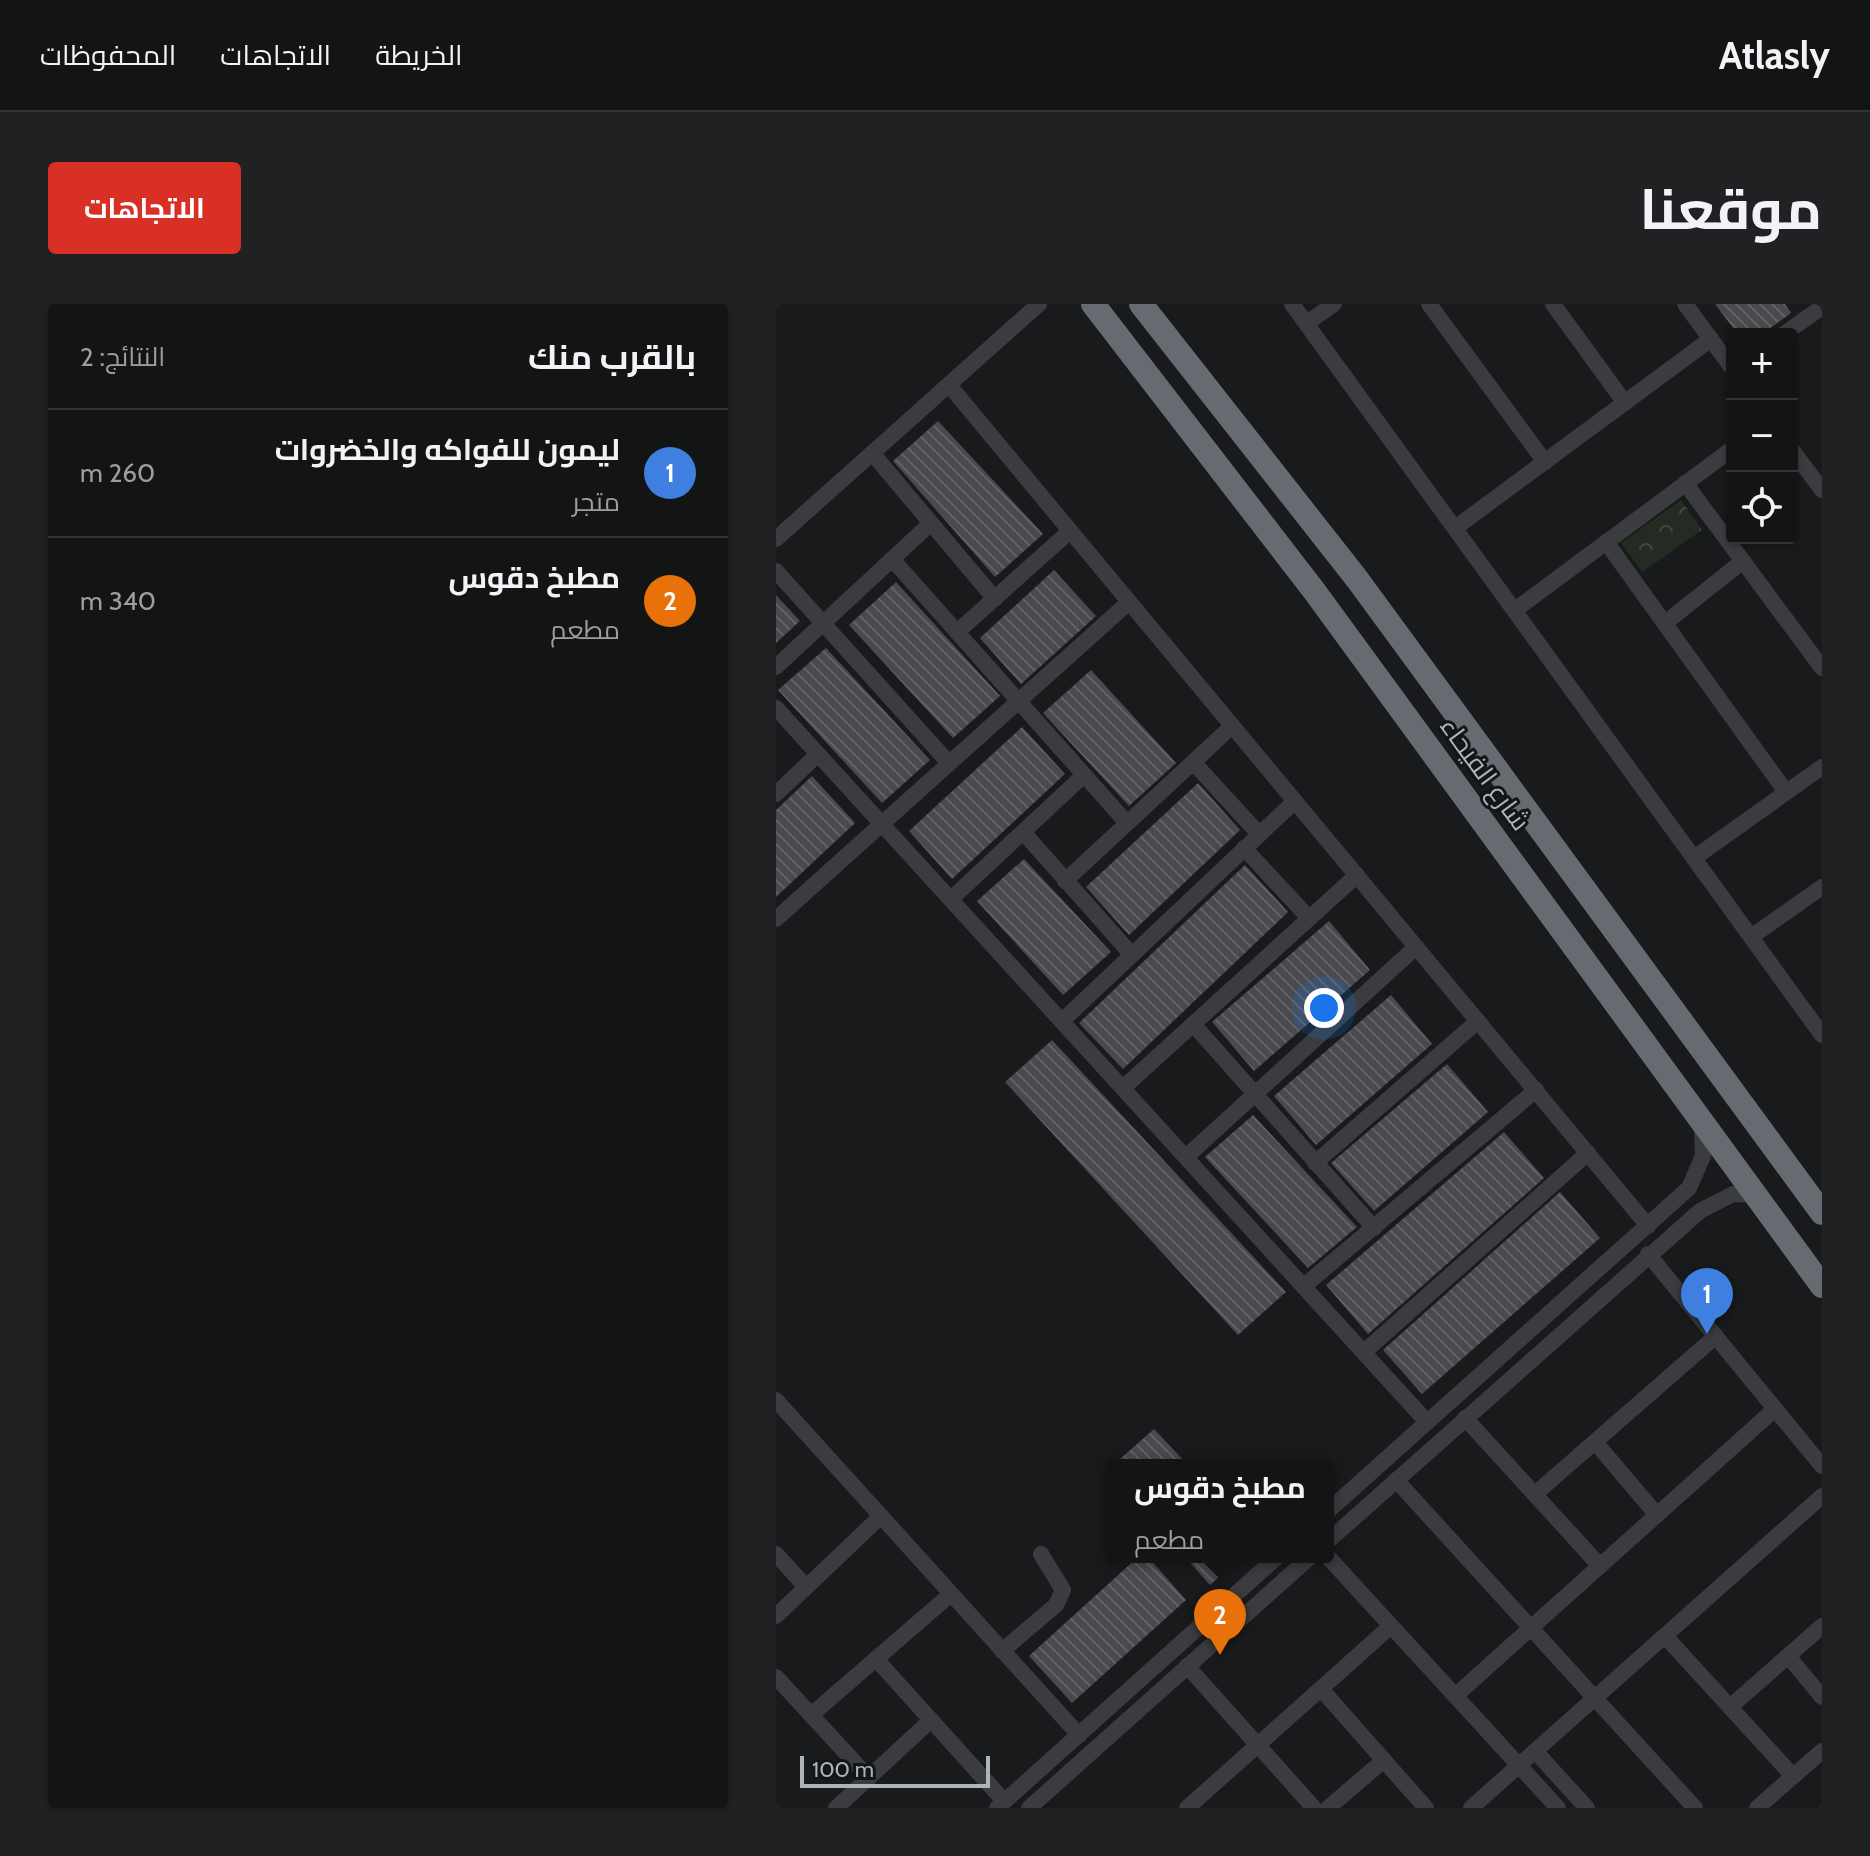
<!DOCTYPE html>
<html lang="ar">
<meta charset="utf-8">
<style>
:root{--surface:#131414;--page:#202122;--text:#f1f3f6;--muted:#9d9ea0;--line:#323334;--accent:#d93025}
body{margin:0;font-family:Cabin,Cairo,sans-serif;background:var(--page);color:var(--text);direction:rtl}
.controls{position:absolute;right:24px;top:24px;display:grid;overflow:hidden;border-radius:8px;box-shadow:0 2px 6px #0004}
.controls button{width:72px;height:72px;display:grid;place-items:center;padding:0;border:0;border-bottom:2px solid var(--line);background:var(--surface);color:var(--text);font:40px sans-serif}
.scale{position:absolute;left:24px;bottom:20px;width:190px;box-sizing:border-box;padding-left:8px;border:4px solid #adb3ba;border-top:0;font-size:22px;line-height:28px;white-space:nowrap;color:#adb3ba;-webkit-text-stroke:6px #141516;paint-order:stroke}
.you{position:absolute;left:548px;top:704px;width:28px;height:28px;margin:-20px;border:6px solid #fff;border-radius:50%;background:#1a73e8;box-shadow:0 0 0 12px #1a73e833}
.badge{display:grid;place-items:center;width:52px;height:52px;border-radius:50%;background:var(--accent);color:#fff;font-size:26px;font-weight:700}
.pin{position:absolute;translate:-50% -66px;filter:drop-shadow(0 2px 4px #0008)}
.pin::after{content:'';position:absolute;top:42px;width:28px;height:24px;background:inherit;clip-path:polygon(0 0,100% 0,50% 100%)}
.popup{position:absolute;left:330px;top:1155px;width:228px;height:104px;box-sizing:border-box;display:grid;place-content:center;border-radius:8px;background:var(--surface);filter:drop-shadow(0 2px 6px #0005);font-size:26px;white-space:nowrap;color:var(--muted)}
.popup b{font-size:30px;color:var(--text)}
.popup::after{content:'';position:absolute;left:50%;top:100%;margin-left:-16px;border:16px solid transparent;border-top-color:var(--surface)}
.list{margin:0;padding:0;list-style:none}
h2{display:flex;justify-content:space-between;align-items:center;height:104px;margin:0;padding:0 32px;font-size:34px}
h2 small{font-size:26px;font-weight:400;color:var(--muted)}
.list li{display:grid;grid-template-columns:52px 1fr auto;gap:24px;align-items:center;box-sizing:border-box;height:128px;padding:0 32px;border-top:2px solid var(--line)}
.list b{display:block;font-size:30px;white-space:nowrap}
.list p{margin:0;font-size:26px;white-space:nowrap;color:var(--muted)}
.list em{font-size:26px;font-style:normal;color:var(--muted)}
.icon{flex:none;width:44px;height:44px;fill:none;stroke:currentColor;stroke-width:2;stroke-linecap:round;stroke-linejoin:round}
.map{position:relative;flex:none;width:1046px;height:1504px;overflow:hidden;direction:ltr;border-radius:8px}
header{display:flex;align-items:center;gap:48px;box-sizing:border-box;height:112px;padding:0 40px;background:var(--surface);border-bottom:2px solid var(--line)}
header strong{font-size:38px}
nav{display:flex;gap:44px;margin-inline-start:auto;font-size:28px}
.intro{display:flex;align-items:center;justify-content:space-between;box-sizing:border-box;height:192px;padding:0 48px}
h1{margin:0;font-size:56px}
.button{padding:20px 36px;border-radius:8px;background:var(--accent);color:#fff;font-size:28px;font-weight:700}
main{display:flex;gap:48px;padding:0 48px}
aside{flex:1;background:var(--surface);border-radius:8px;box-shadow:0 2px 6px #0004}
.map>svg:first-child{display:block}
.forest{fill:url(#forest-crowns)}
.building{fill:url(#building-back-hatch)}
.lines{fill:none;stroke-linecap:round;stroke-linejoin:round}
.minor{stroke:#3b3c40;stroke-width:16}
.highway{stroke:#676b71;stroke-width:24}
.labels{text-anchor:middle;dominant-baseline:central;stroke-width:6;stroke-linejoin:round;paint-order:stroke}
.street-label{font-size:26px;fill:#adb3ba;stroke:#141516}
</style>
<header>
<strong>Atlasly</strong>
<nav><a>الخريطة</a><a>الاتجاهات</a><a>المحفوظات</a></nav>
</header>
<div class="intro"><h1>موقعنا</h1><a class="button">الاتجاهات</a></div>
<main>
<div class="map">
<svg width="1046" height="1504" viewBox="0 0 1046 1504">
<defs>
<pattern id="forest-crowns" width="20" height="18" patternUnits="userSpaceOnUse" patternTransform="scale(2)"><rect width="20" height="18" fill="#242b23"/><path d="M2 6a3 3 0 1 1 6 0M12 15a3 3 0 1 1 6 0" fill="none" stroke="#414741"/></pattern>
<pattern id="building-back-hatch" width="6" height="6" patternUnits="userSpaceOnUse" patternTransform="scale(2)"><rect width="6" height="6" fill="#484a4e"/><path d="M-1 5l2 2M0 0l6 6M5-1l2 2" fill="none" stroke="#606265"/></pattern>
</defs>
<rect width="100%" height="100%" fill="#191a1b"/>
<path class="forest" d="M905,196l21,30 -60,42 -21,-29z"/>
<g class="building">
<path d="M939,0h70l6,9 -29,21h-16l-3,-5 -6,4z"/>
<path d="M162,117l105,113 -48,43 -102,-116z"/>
<path d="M278,266l42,46 -75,68 -41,-46z"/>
<path d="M120,278l104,114 -47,42 -104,-113z"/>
<path d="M0,291l24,26 -24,22z"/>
<path d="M50,344l104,112 -48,43 -104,-113z"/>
<path d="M315,366l85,93 -47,43 -86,-93z"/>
<path d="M246,423l43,47 -113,105 -43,-48z"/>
<path d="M36,472l43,47 -79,74v-87z"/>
<path d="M422,479l42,47 -111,105 -43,-48z"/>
<path d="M248,555l87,93 -48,43 -86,-94z"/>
<path d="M469,561l43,47 -165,157 -44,-46z"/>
<path d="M553,617l41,49 -116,101 -42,-49z"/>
<path d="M615,691l41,49 -116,101 -42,-49z"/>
<path d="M276,736l234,252 -48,43 -233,-253z"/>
<path d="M671,760l41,48 -114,99 -43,-48z"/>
<path d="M477,811l104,112 -49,41 -103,-111z"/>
<path d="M728,828l40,46 -176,156 -42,-49z"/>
<path d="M784,888l40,46 -178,156 -39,-44z"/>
<path d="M378,1125l34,36h-75l15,-13z"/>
<path d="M362,1253h10l38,43 -114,103 -43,-47z"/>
<path d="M409,1253h56l-31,28z"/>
</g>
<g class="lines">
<g class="minor">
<path d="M516,0l530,731"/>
<path d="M653,0l116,158"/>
<path d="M777,0l72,99"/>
<path d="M909,0l47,64"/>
<path d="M531,19l27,-19"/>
<path d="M1008,30l38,-27"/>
<path d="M173,81l699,841"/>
<path d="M1016,146l30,40"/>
<path d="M96,149l123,146"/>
<path d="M909,179l137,185"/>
<path d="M679,224l256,-189"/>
<path d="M0,235l263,-235"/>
<path d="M830,238l180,250"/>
<path d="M116,255l235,264"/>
<path d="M0,267l173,192"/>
<path d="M739,306l217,-161"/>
<path d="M889,319l78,-62"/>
<path d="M181,328l113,-101"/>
<path d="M0,363l155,-144"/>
<path d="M0,404l651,714"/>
<path d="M417,458l66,72"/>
<path d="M0,490l42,-40"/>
<path d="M247,528l109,123"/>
<path d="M468,544l65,70"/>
<path d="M918,554l128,-91"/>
<path d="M289,577l167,-155"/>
<path d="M175,595l133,-124"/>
<path d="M0,615l353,-317"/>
<path d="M975,633l71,-50"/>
<path d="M286,717l233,-220"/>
<path d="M417,720l181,204"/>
<path d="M347,784l234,-213"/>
<path d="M410,853l230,-210"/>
<path d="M539,859l163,-142"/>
<path d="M872,950l174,212"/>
<path d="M528,982l232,-196"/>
<path d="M588,1048l224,-199"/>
<path d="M0,1096l303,335"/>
<path d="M689,1114l135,148"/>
<path d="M819,1138l62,73"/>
<path d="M620,1176l299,328"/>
<path d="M759,1190l181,-158"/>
<path d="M552,1207l361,-323 14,-32 -1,-29"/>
<path d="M552,1237l372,-330 33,-17 24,1"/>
<path d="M0,1250l30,33"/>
<path d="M552,1253l230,251"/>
<path d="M0,1312l105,-100"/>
<path d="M889,1332l128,140"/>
<path d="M226,1347l54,-46 7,-15 -22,-36"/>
<path d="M1012,1352l34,41"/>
<path d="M100,1355l128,142"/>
<path d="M411,1362l127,142"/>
<path d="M0,1373l93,101"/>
<path d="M545,1385l105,119"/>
<path d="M679,1392l320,-287"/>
<path d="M954,1403l92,-81"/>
<path d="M35,1411l140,-121"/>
<path d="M759,1447l52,57"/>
<path d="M60,1504l95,-88"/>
<path d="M221,1504l280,-251"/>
<path d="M253,1504l281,-251"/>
<path d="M411,1504l204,-182"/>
<path d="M552,1504l56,-48"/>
<path d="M695,1504l351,-312"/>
<path d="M981,1504l65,-57"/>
</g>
<g class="highway">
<path d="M317,0l222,288 507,694"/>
<path d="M365,0l216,275 465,634"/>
</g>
</g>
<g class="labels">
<g class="street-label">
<text transform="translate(709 470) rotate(54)">شارع الفيحاء</text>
</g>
</g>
</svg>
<div class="controls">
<button>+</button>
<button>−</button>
<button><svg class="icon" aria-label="locate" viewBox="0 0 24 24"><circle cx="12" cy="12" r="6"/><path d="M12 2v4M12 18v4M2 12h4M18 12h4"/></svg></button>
</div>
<div class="scale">100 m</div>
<div class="you"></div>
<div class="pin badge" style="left:931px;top:1030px;background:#3f7fe0">1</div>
<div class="pin badge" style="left:444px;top:1351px;background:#e8710a">2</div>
<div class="popup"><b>مطبخ دقوس</b>مطعم</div>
</div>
<aside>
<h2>بالقرب منك<small>النتائج: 2</small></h2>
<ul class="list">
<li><span class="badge" style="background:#3f7fe0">1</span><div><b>ليمون للفواكه والخضروات</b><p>متجر</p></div><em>260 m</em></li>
<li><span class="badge" style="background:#e8710a">2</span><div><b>مطبخ دقوس</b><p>مطعم</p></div><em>340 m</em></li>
</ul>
</aside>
</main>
